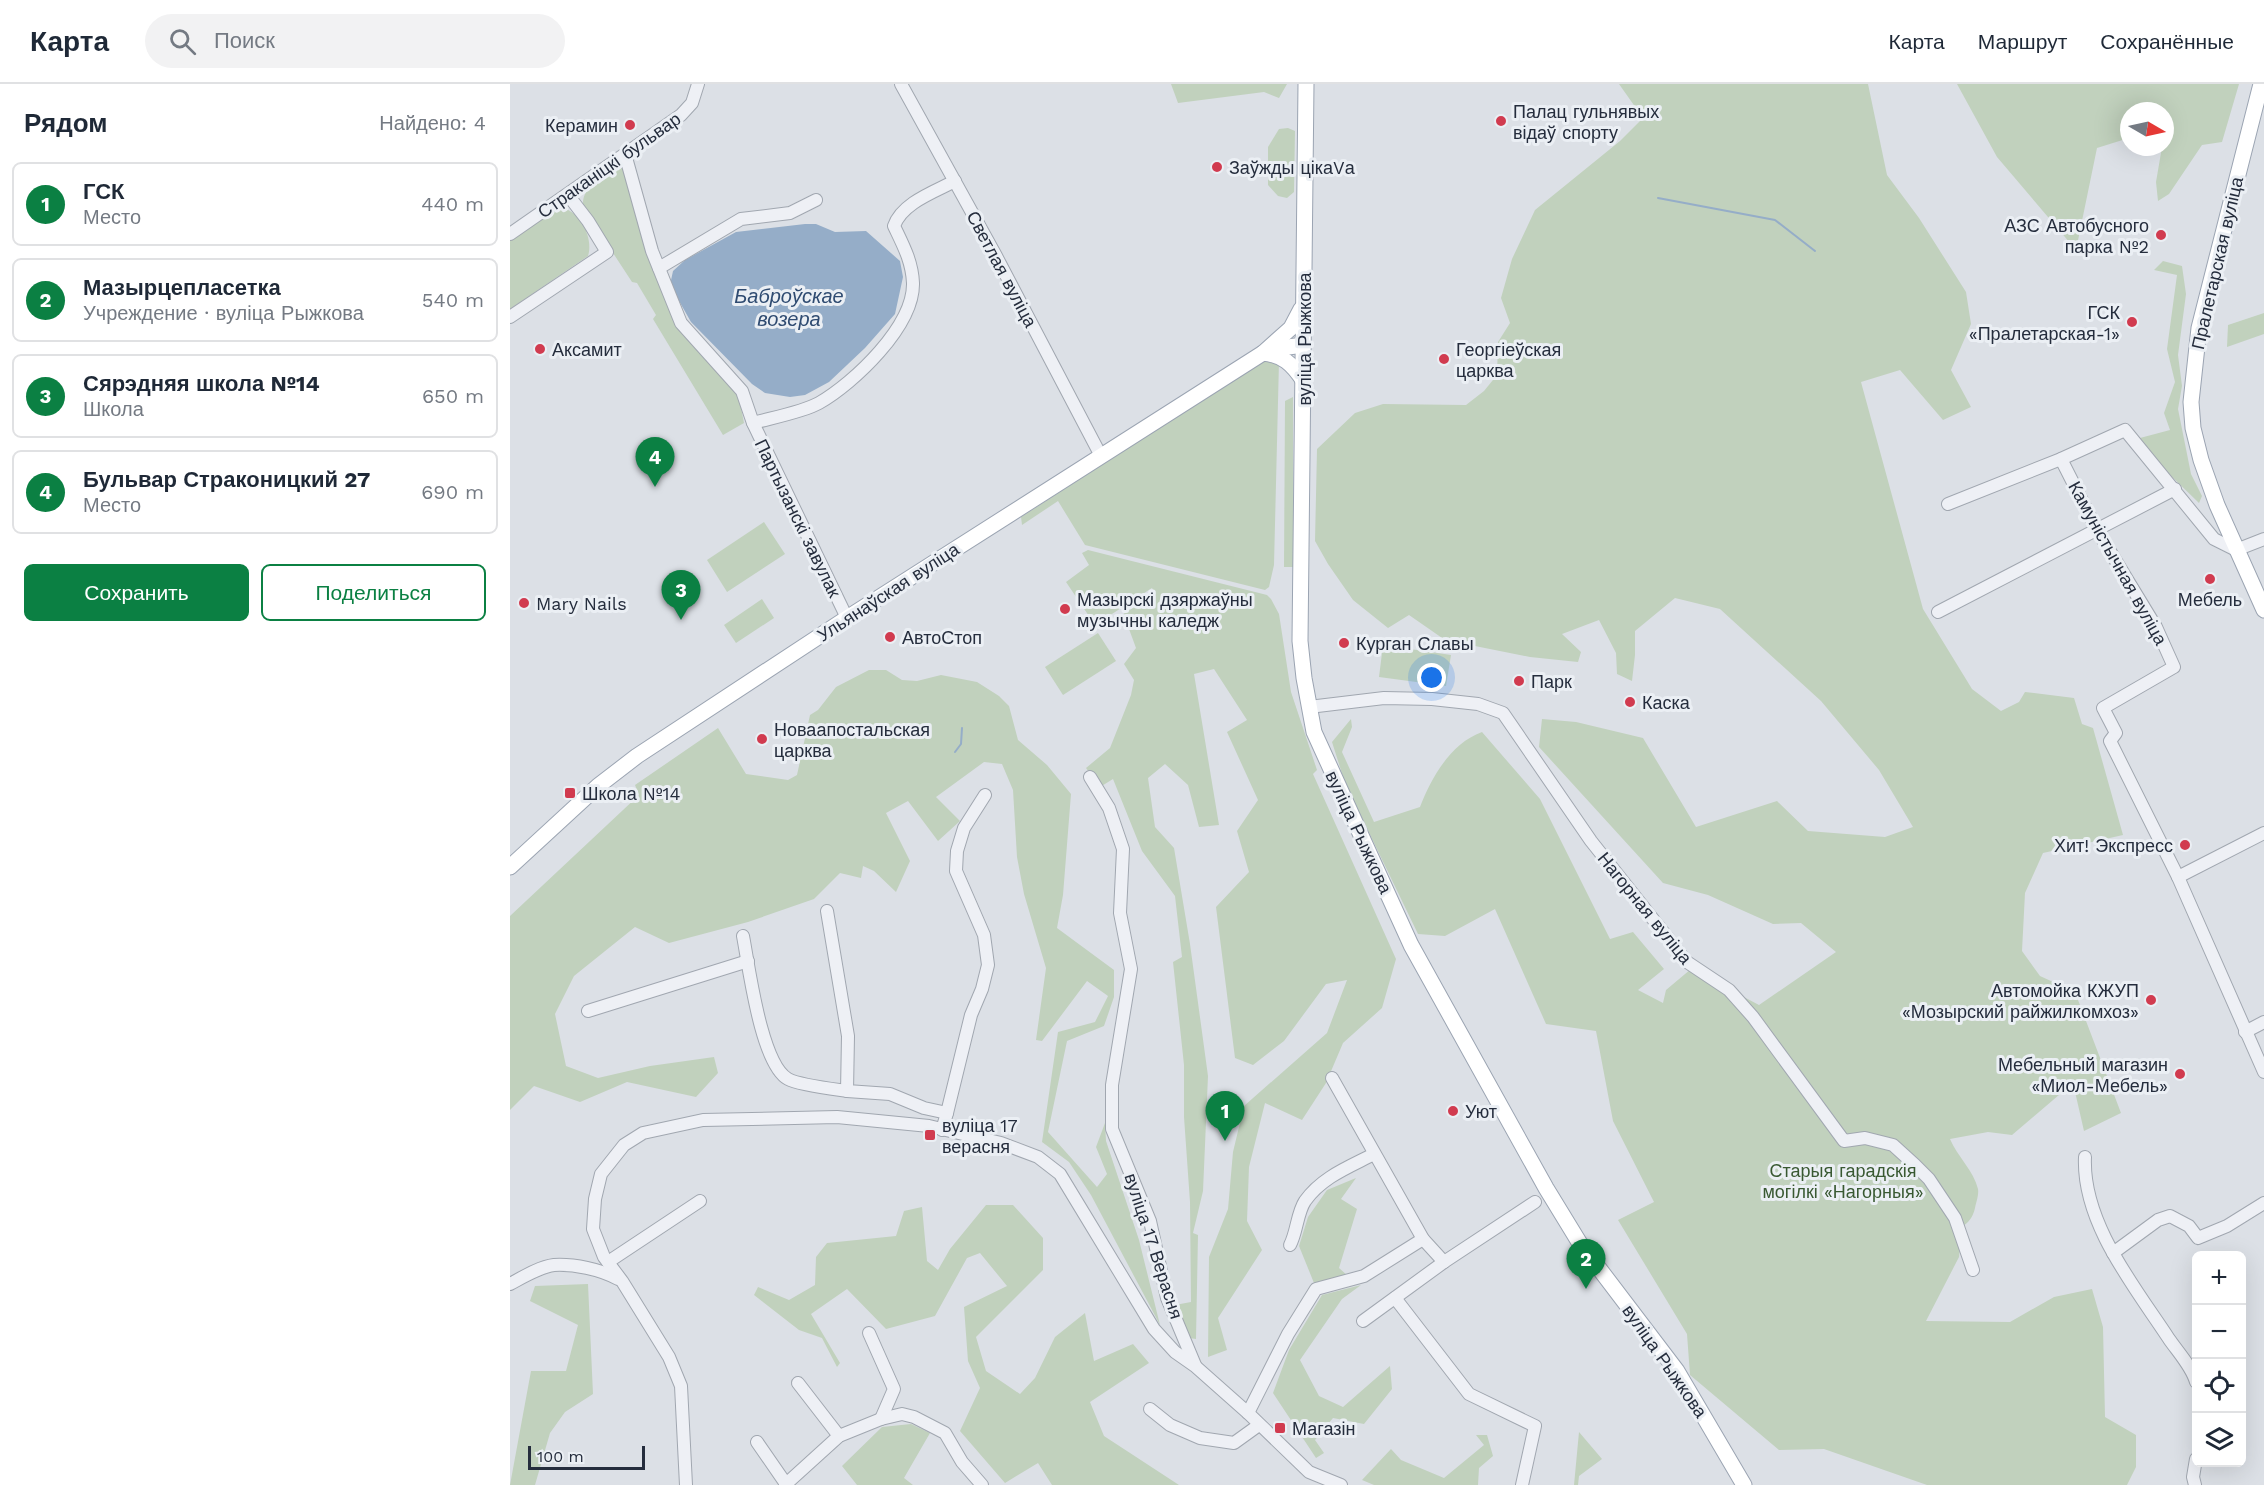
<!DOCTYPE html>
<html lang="ru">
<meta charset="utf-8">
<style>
:root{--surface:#fff;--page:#f2f2f3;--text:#1f2937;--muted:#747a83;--line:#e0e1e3;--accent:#0b8043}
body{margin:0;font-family:"Work Sans",sans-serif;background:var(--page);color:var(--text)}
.controls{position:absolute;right:18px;bottom:18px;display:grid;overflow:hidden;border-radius:9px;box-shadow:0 6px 24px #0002}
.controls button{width:54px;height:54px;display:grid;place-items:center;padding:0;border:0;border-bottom:2px solid var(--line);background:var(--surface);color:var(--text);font:30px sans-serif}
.compass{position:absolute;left:1610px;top:18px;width:54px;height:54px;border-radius:50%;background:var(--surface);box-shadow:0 6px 24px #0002;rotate:99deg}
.scale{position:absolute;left:18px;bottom:15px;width:117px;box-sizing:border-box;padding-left:6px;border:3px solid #252d3d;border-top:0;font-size:16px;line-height:21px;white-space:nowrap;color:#252d3d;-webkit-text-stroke:4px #ebeff4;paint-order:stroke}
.you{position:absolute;left:922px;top:594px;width:21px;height:21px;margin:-15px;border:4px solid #fff;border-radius:50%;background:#1a73e8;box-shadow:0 0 0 9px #1a73e833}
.badge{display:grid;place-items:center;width:39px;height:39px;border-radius:50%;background:var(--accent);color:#fff;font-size:20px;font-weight:700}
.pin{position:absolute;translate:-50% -50px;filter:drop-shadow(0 2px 3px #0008)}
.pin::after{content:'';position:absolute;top:32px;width:21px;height:18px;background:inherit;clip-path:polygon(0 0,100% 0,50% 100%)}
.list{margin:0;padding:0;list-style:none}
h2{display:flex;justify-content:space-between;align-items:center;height:78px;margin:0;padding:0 24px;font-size:26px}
h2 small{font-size:20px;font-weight:400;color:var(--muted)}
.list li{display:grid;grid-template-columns:39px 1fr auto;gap:18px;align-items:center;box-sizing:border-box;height:84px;margin:0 12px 12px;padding:0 12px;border:2px solid var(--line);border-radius:9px}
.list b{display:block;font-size:22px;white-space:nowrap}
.list p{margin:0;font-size:20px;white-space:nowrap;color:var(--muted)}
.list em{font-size:20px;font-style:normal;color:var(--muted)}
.actions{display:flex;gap:12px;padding:18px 24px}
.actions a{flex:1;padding:14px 0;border:2px solid var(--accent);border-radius:9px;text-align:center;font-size:21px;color:var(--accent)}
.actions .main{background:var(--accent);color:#fff}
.icon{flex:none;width:33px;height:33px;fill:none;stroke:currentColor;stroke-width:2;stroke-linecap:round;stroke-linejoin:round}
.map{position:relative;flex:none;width:1754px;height:1401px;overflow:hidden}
header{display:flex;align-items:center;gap:36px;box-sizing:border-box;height:84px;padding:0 30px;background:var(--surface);border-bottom:2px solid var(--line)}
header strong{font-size:28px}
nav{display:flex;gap:33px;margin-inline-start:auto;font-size:21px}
.search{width:420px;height:54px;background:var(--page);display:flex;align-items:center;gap:15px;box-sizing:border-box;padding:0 21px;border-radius:33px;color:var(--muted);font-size:22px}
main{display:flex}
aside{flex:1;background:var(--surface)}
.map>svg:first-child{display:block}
.green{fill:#c1d1bd}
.water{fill:#95adc8}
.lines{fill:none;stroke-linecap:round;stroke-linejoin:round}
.stream{stroke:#95adc8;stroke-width:2}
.minor-casing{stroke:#a1a7b0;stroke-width:14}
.major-casing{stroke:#9ba4b2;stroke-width:17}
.minor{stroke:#eef0f5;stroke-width:12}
.major{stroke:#fff;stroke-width:15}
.poi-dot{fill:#d13b4f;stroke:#ebeff4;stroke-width:2}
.labels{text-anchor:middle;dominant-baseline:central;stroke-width:6;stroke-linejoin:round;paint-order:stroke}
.poi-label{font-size:18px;fill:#252d3d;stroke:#ebeff4;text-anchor:start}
.street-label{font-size:18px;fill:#252d3d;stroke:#ebeff4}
.park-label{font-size:18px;fill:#395932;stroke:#ebeff4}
.water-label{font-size:20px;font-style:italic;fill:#2f4b71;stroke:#ebeff4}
</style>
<header>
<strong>Карта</strong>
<div class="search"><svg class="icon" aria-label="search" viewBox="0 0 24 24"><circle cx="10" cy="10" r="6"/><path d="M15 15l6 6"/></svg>Поиск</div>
<nav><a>Карта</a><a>Маршрут</a><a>Сохранённые</a></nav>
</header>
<main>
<aside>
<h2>Рядом<small>Найдено: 4</small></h2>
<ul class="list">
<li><span class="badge">1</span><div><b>ГСК</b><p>Место</p></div><em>440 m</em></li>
<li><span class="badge">2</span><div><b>Мазырцепласетка</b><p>Учреждение · вуліца Рыжкова</p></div><em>540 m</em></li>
<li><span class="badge">3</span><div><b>Сярэдняя школа №14</b><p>Школа</p></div><em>650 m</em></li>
<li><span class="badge">4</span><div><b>Бульвар Страконицкий 27</b><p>Место</p></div><em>690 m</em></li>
</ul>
<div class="actions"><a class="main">Сохранить</a><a>Поделиться</a></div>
</aside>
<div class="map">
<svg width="1754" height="1401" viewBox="0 0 1754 1401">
<rect width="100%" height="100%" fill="#dce0e6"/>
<g class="green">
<path d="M661,0h116l-8,14 -15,-6 -86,11z"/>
<path d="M1109,0h249l19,91 32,43 47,74 5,32 -20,46 20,37 -28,13 -43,-50 -39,12 62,227 49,80 29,22 18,-9 6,-10 49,6 8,26 11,4 30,107 -80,18 -18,40 -3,58 18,25 35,16 46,121 -37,18 -11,-48 -61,52 -24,-3 -38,7c7,17 24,32 28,50 1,6 -2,14 -3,19 -2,9 -6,14 -13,19l-3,30 -33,64 84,1 44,-25 38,-8 11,38 2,90 31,18v32l-9,18h-200l-103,-36 -45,1 -89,-75 -3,-41 -69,-114 36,-18 -41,-81 -17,-90 -50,-7 -51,-115 -50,27 -27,-2 -73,-151 -13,-41 19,-23 1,8 -10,25 32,70 46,-15c11,-29 31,-64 62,-75l58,67 70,140 23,-7 31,37 -26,21 25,13 3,-13 25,-21 68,36 77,-53 -35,-29 -28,1 -65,-29 -45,-12 -124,-136 3,-28 34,3 67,16 53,89 81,-26 31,30 77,6 28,-10 -34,-57 -58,-69 -101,-92 -45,-11 -40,33v24l-3,26 -15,-7 -1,-21 -17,-33 -37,14 19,18 -3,10 -48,-5 -85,-17 -36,-25 -21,13 -35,-28 -25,-36 -13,-23 2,-92 38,-36 28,-9 83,1 18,-14 13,-16 1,-33 12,-19 -9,-25 11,-39 23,-49 85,-69 23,-23z"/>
<path d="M1447,0h282l-17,58 -20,3 -33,49 -11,7 -2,-19 6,-35h3v-36h-36v27l-32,10 -21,102 -79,-93z"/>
<path d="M778,44l7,3 -1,61 -7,6 -9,-2 -10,-11v-38l11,-18z"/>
<path d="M113,80l55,162 60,66 6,31 -21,12 -70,-116 3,-4 -19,-32 -5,-1 -49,-75c-2,-23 23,-32 40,-43z"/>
<path d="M48,124c21,-1 36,30 30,48l-78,53v-68z"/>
<path d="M1653,177l19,5 4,28 -8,61 4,31 -4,23 13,65 11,22 -3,7 -34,-33 -25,-32 30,-8 -6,-17 11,-31 -8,-33 10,-74 -23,-5z"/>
<path d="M1754,229v21l-37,13 1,-22z"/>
<path d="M753,277h16l-5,204 -5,22 -4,3 -180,-45 -27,-44 -36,24 -1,-8z"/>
<path d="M783,313v170h-9l1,-166z"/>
<path d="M254,438l21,32 -58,38 -20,-32z"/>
<path d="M578,466l179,45 4,4 8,15 12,78 26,78 -4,4 83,185 -14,49 -39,35 -17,40 -24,37 -37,-17 -16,64 -2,54 15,29 -44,68 9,32 -19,7 1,-100 19,-48 5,-57 11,-46 83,-73 20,-53 -21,4 -42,57 -31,24 -18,-7 -19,-151 33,-35 -12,-41 21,-31 -31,-68 20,-12 -33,-51 -20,5 25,151 -20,2 -11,-42 -23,-21 -17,14 7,49 19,21 16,96 18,132 -5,115 -10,42 5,2 -2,104 -7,-1 -14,-33 16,-3 -1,-100 -6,-85v-52l-11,-103 9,-5 -7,-61 -33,-45 -29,-72 -13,8 -14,-19 24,-20 21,-53 3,-15 -10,-16 12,-16 -7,-19 -12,-11 38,-24 -3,-6 -57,37 -29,-43 23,-17 -7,-12z"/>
<path d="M252,515l12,19 -38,25 -12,-18z"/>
<path d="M588,549l18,28 -53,34 -18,-28z"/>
<path d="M873,561l68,10 -5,31 -67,-9z"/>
<path d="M359,586h17l16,10 15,1 24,-6 36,7 22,14 10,10 9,34 29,25 24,29 -8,101 -6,33 57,42v27l-10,29 -37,15 -19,91 49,55 10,-13 -11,-27 9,-24 1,18 33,99 21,85 -69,-130 -22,-33 -27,-20 16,-110 37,-10 13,-26 -21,-15 -45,60 -6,-1 10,-72 -22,-74 -7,-37 -4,-67 -11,-26 -18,-2 -48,35 24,24 -22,20 -30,-40 -22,12 24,48 -14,31 -22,-21 -11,-5 -2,12 -21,-5 -26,26 -66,23 -79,21 -34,-16 -61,49 -19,38 11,52 32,12 52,-12 64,-9 4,16 -22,24 -69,-15 -47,20 -46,-16 -24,24v-194l129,-121 -4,-10 83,-57 28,46 42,6 9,-5 13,-60 8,-5 18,-23z"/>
<path d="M846,1094l-15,21 16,10 -18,59 9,8 -34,7 -15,-37 9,-29 19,-27z"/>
<path d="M476,1121h27l30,33v32l-67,67 10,34 34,23 15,-16 20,-41 30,-24 9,48 39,-17 16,19 -59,39 14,34 75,49h-127l-14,-22 -33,20 -45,-52 20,-43 -12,-27 -4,-54 43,-21 -27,-33 -13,5 -32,58 -49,13 -39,-40 -36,25 29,49 -3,4 -15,-29 -23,-8 -45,-35 4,-8 31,13 26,-15 1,-28 11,-14 69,-7 8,-25 18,-4 5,54 11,9 12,-21z"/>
<path d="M78,1200l5,110 -28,18 -15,21 -15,52h-25l21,-114h35l12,-46 -48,-24 5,-15z"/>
<path d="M851,1201l-19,14 -42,61 19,36 24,11 47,-41 2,23 -28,35 -31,-6 -18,22 9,13 -8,5 -43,-65 16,-43 33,-55z"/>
<path d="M401,1340l19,9 -26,45 9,7h-56l-15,-19 40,-39z"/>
<path d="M1069,1348l23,27 -23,17 -1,9h-4z"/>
<path d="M966,1351h11l6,21 -14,12 -1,17h-104l-12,-5 29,-31 10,11 43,18 40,-33z"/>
</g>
<path class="water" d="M295,140h11l19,8 31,-1 34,30 3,16 -8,37 -30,34 -36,34 -24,13 -15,2 -25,-4 -13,-9 -61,-62 -21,-37 3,-14 12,-11 51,-28z"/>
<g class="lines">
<g class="stream">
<path d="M1148,114l117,22 40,31"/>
<path d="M445,668l6,-8 1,-16"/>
</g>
<defs>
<g id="minor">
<path d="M391,0l95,172 105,200"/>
<path d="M115,70l27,97 29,72 61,68 11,32 94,195"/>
<path d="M0,150l171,-119 11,-12 6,-19"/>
<path d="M149,184l82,-49 49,-6 26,-13"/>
<path d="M0,233l97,-65 -19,-31 -20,-26"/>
<path d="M243,339c18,-5 50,-11 66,-20 35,-20 95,-77 94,-120 -1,-22 -10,-38 -19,-57 8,-23 40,-34 61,-45"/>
<path d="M1551,375l36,71 59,97 18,40 -71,41 13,25 -6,8 68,136 86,195"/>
<path d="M1438,420l113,-45 64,-29 89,109 22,11 28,-11"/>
<path d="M1428,528l237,-123"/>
<path d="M799,623l75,-9 48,1 46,5 25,9 88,128 96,121 42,28 24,27 91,124 21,-3 28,7 22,20 14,14 26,39 18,52"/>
<path d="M580,693l19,31 14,41 -3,64 11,56 -19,116v44l38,92 17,77 28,67"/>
<path d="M1668,793l86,-44"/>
<path d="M317,827l21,125 -1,55 43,3 34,14 23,5 -5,17"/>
<path d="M233,852c6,31 18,128 45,143 11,6 45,10 59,12"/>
<path d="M78,927l160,-50"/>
<path d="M1735,948l19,-10"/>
<path d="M822,994l91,161 21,23"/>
<path d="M437,1029l24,-98 11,-26 6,-24 -4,-30 -28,-64 1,-20 7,-23 21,-33"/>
<path d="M1575,1073c-3,66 50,130 84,182 9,13 23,28 27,43"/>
<path d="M780,1161c7,-13 7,-32 15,-44 17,-24 44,-34 69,-47"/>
<path d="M1603,1169l45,-33 12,-4 19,10 9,12 29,-12 37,-23"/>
<path d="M98,1178l92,-61"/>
<path d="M0,1200c13,-7 29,-17 44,-19 20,-1 46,4 64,14"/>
<path d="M885,1214l74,96 66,32 -13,59"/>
<path d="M853,1237l81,-59 91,-60"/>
<path d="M359,1249l25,56 -13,30"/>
<path d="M288,1299l41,53"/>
<path d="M640,1325l20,16 30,13 34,5 25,-18"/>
<path d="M738,1329l40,-79 28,-45 48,-13 59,-37"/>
<path d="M247,1358l29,42"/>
<path d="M176,1401l-5,-99 -12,-29 -47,-76 -18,-24 -11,-28 2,-30 6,-25 23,-29 19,-12 60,-13 134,-3 92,9 72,17 37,14 22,17 94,155 21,23 20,14 53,47 61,59 32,13"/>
<path d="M275,1401l54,-49 42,-17 21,-5 12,3 31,16 17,29 20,23"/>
<path d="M1685,1401l-2,-8 3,-18"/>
</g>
<g id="major">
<path d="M796,0l-6,557 4,37 10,54 97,213 135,243 33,54 98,129 67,114"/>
<path d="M1751,0l-62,244 -8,74 2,26 8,32 16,45 47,105"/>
<path d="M756,268l15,-4 22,-3"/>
<path d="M753,269c20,2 29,11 40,27"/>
<path d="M0,783l88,-81 39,-30 210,-138 416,-265 28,-25 10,-19"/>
</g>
</defs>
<use href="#minor" class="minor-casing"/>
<use href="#major" class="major-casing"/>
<use href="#minor" class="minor"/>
<use href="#major" class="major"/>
</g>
<g class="poi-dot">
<circle cx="991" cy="37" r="6"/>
<circle cx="120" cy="41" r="6"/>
<circle cx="707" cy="83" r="6"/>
<circle cx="1651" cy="151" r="6"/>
<circle cx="1622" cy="238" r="6"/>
<circle cx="30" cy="265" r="6"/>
<circle cx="934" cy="275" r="6"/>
<circle cx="1700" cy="495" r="6"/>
<circle cx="14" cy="519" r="6"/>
<circle cx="555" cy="525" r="6"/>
<circle cx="380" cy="553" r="6"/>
<circle cx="834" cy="559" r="6"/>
<circle cx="1009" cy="597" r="6"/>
<circle cx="1120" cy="618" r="6"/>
<circle cx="252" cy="655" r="6"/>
<rect x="54" y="703" width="12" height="12" rx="3"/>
<circle cx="1675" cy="761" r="6"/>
<circle cx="1641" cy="916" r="6"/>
<circle cx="1670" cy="990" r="6"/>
<circle cx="943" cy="1027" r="6"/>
<rect x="414" y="1045" width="12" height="12" rx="3"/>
<rect x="764" y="1338" width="12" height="12" rx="3"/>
</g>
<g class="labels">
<g class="poi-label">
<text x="1003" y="27">Палац гульнявых<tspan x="1003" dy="21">відаў спорту</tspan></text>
<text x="108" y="41" text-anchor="end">Керамин</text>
<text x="719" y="83">Заўжды цікаVа</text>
<text x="1639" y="141" text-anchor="end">АЗС Автобусного<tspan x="1639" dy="21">парка №2</tspan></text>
<text x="1610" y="228" text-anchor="end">ГСК<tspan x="1610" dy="21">«Пралетарская-1»</tspan></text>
<text x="42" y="265">Аксамит</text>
<text x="946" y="265">Георгіеўская<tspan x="946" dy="21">царква</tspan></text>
<text x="567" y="515">Мазырскі дзяржаўны<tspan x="567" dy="21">музычны каледж</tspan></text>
<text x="1700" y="515" text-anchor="middle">Мебель</text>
<text x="26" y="519">Mary Nails</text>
<text x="392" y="553">АвтоСтоп</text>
<text x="846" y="559">Курган Славы</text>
<text x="1021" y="597">Парк</text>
<text x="1132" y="618">Каска</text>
<text x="264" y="645">Новаапостальская<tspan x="264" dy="21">царква</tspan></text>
<text x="72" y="709">Школа №14</text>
<text x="1663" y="761" text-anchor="end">Хит! Экспресс</text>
<text x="1629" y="906" text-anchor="end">Автомойка КЖУП<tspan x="1629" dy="21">«Мозырский райжилкомхоз»</tspan></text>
<text x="1658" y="980" text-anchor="end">Мебельный магазин<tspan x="1658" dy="21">«Миол-Мебель»</tspan></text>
<text x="955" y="1027">Уют</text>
<text x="432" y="1041">вуліца 17<tspan x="432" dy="21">верасня</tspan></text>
<text x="782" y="1344">Магазін</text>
</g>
<g class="street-label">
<text transform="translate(99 81) rotate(-35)">Страканіцкі бульвар</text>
<text transform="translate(1707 179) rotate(-77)">Пралетарская вуліца</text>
<text transform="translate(492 185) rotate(62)">Светлая вуліца</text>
<text transform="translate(794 255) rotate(-90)">вуліца Рыжкова</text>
<text transform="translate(288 434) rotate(64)">Партызанскі завулак</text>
<text transform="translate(1608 479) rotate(61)">Камуністычная вуліца</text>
<text transform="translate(378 508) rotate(-33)">Ульянаўская вуліца</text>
<text transform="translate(849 748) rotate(65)">вуліца Рыжкова</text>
<text transform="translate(1135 824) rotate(51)">Нагорная вуліца</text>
<text transform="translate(644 1162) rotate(72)">вуліца 17 Верасня</text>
<text transform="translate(1155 1277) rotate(55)">вуліца Рыжкова</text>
</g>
<g class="park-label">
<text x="1333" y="1086">Старыя гарадскія<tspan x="1333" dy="21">могілкі «Нагорныя»</tspan></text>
</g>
<g class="water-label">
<text x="279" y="212">Баброўскае<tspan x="279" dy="23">возера</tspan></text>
</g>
</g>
</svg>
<div class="controls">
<button>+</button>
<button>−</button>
<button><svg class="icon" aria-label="locate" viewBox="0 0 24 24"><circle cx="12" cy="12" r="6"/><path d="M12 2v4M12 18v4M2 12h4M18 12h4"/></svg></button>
<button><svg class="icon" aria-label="layers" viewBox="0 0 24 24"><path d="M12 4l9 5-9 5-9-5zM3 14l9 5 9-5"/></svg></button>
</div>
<svg class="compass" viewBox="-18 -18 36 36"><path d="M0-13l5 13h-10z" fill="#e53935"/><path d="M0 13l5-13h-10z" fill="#747a83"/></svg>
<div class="scale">100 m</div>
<div class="you"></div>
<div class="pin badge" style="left:715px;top:1057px">1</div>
<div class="pin badge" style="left:1076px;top:1205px">2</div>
<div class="pin badge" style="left:171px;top:536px">3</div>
<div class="pin badge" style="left:145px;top:403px">4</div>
</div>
</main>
